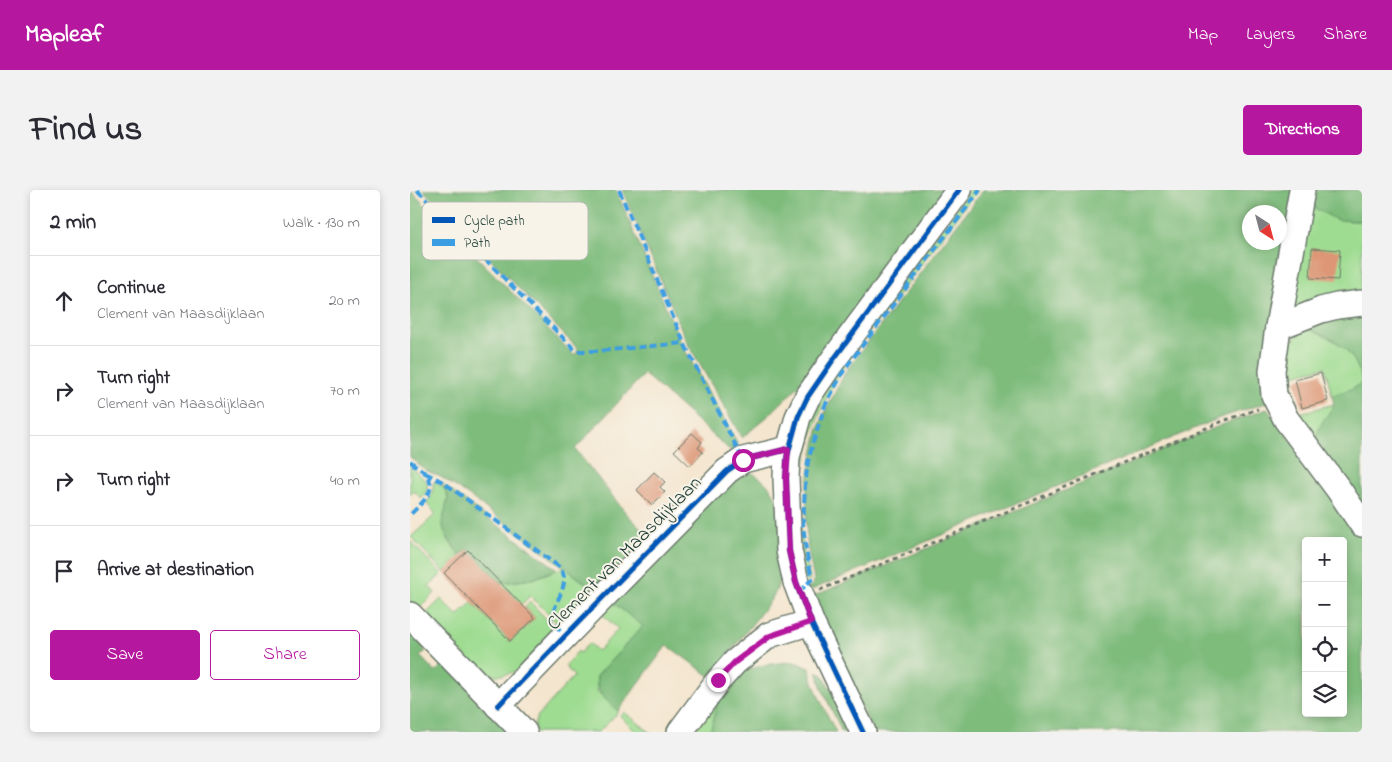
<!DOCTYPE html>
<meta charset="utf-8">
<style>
:root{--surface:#fff;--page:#f2f2f3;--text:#2b2b33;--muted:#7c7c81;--line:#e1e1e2;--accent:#b5179e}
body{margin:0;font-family:"Indie Flower",sans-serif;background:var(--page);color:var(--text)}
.controls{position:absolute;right:15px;bottom:15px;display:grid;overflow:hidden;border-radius:5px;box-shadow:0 2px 8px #0003}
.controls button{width:45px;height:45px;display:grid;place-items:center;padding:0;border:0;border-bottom:1px solid var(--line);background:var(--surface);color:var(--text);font:25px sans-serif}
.compass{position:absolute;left:832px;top:15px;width:45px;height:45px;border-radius:50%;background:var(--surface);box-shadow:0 2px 8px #0003;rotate:144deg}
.stop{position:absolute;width:15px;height:15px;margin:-11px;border:4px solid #b5179e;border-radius:50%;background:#fff}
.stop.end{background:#b5179e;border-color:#fff;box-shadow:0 1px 5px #0008}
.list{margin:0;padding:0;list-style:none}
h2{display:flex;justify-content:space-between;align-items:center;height:65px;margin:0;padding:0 20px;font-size:21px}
h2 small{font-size:16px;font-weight:400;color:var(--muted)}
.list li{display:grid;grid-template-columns:32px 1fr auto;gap:15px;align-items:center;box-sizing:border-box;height:90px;padding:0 20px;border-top:1px solid var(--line)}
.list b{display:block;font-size:19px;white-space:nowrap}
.list p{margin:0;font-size:16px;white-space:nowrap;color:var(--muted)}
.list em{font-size:16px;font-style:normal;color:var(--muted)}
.actions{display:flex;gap:10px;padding:15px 20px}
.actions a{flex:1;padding:11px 0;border:1px solid var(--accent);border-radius:5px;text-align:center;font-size:18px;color:var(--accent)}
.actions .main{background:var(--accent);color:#fff}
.icon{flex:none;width:28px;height:28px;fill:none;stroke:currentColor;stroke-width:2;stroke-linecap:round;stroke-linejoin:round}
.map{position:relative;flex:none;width:952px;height:542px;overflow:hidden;border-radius:5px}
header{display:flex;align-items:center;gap:30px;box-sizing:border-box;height:70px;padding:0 25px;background:var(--accent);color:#fff}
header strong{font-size:24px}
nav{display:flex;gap:28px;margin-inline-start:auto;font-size:18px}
.intro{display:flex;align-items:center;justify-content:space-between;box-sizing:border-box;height:120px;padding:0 30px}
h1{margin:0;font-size:35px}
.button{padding:12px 22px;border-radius:5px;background:var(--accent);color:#fff;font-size:18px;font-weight:700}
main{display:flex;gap:30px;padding:0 30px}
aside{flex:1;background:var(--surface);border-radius:5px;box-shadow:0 2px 8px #0003}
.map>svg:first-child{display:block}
.green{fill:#9edc91;stroke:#5e8c62}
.forest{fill:#7ebc7b;stroke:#4e7c58;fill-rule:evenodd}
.building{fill:#dd9676}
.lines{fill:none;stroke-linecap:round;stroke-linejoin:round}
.minor-casing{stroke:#6a786a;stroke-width:28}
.path{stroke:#6a786a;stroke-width:3;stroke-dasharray:4 4;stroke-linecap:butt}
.minor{stroke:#fff;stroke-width:25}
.quiet{stroke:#3c9ee2;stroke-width:4;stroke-dasharray:8 4;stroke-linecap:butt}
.cycleway-casing{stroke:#f7f3e8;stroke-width:8}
.cycleway{stroke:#0057b8;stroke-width:5}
.route{stroke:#b5179e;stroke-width:6}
.labels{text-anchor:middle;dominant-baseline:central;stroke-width:4;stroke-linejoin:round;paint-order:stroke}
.street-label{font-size:20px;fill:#1f3d34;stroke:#f7f3e8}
.key{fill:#f7f3e8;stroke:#b6bcb2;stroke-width:1}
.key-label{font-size:14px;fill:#1f3d34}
</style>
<header>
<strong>Mapleaf</strong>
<nav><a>Map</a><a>Layers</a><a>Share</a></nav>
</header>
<div class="intro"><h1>Find us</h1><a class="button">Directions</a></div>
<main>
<aside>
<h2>2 min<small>Walk · 130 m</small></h2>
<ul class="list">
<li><svg class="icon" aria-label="ahead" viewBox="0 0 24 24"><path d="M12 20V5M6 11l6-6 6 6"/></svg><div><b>Continue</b><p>Clement van Maasdijklaan</p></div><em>20 m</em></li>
<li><svg class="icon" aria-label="right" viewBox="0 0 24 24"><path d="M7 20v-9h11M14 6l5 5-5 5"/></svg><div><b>Turn right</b><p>Clement van Maasdijklaan</p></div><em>70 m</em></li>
<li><svg class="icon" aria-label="right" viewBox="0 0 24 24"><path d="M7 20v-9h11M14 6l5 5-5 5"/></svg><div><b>Turn right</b></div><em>40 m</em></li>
<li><svg class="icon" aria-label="arrive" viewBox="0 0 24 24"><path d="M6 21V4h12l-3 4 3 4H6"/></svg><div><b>Arrive at destination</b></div></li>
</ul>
<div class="actions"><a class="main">Save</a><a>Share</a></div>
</aside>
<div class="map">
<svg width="952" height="542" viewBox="0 0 952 542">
<rect width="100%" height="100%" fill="#f7f3e8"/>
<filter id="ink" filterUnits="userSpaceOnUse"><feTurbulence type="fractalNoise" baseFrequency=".02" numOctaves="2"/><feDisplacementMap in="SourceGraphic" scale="10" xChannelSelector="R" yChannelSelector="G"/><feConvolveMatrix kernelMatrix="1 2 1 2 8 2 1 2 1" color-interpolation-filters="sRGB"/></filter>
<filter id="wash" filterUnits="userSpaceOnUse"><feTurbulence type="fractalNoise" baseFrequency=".0096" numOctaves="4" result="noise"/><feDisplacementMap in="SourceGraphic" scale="20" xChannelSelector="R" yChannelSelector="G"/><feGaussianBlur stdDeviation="1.12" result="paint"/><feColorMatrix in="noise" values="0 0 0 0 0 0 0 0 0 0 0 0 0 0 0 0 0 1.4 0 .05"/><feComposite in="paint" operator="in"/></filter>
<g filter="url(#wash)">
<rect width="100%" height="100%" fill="#f4e5ce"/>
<g class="green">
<path d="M559,0h8c-29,39 -58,77 -87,116 -16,21 -34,41 -48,64 -29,46 -44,101 -41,156 1,18 5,35 9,52l-1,3 -3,1 -5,-17 -4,-85 7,-39 5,-18 18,-40z"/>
<path d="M897,14l43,17h12v78l-67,10 -4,-3z"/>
<path d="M896,136c6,6 13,7 21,11 19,8 31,23 35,44 -7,10 -20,9 -30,15l-7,-29 -35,9 8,34 -8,2 -5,-7 -1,-40 6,-18 8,-17z"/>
<path d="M924,214c-4,13 -15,21 -18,35l-24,-24z"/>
<path d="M0,276l17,16c1,8 0,11 -6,16l-7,-7 -4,3z"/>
<path d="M26,292c23,13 4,29 8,47 2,10 11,19 16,27l-16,16 -33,-35 25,-23 -10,-11c6,-6 8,-11 7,-20z"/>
<path d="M0,351l32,33 -13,12 6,7 -15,15h-4l-6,-6z"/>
<path d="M154,377l32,24 -35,36 -31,-31 -8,8 -21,-21 32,-4z"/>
<path d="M31,409l17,17 14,-14 38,40 25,-24 -10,-11 5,-5 28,29 -42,40c-12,5 -22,6 -35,2l-55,-59z"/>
<path d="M202,412l32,23 -47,51v15l21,20 -2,4 -18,17h-62l-2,-7 3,-8 37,-41 -9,-10 13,-15 2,2 9,-10 9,8 20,-22 -15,-14z"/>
<path d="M313,500l-13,42h-20z"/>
<path d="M214,522l26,20h-14l-16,-16z"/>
</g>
<g class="forest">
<path d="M0,0l164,165 5,-5 -156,-160h193l66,155 56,99 -7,7 -87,-77 -69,75 50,63 24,24 -53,55 -128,-96 -27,-18 -16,-7 -15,-13z"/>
<path d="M212,0h329l-125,169 -58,57 -26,22 -55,-96z"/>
<path d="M573,0h311l-28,213 -44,14 -413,174 -1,-3 5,-4 1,-4 -6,-30 -2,-25 1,-40 8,-41 4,-17 8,-19 19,-37zM839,22h30v30h-30z"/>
<path d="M901,0h51v31l-25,-1 -30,-16z"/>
<path d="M952,119v204l-46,-74 1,-5 6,-13 10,-14 1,-3 -2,-8c10,-6 23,-5 30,-15 -4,-20 -16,-36 -35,-44 -8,-4 -15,-5 -21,-11z"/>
<path d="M857,219l95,124v199h-489l-62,-135 413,-173zM896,351h37v172h-37z"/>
<path d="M340,282c13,7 22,15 27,29l7,65 -8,25 -6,10 -59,76 -44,-32 -49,66c-12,-12 -23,-17 -21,-35l46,-50 -31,-24 111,-117 20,-12z"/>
<path d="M33,295l114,84 -24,10 -32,4 -33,-34 -8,7 -14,-21 -3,-8v-7l5,-23z"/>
<path d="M0,437l16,16 -4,4 4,4 -6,5 15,16 10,-10 69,70h-104z"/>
<path d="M384,472l16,6c0,14 19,50 26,64h-126c4,-13 5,-30 13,-41 15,-24 45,-28 71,-29z"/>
<path d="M407,481l5,3 33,58h-13l-20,-43z"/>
</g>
<g id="blocks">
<g class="building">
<path d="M902,58l28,2 -2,30 -28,-2z"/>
<path d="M911,183l7,28 -26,7 -7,-28z"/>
<path d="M282,243l10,9 -4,6 5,4 -13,14 -16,-15z"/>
<path d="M244,282l11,10 -5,5 5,5 -13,13 -15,-15z"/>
<path d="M58,360l67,68 -25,23 -66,-68z"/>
</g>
</g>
</g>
<g filter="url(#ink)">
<use href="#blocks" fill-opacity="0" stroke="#6a786a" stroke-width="1"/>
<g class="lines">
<defs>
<g id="minor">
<path d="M892,0l-24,137 -6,44 2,24 12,24 53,71 23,34"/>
<path d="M868,137l43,-17 16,-4 25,-3"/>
<path d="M0,425l114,117"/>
<path d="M88,516c75,-80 153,-157 229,-235l16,-11 45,-11"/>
<path d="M270,542l38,-51 17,-19 34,-27 42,-13"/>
<path d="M453,542l-52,-110 -15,-40 -7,-31 -3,-73 1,-21 11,-40 9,-19 24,-35 128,-173"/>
</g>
</defs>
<use href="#minor" class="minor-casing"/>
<path class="path" d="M410,400l403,-169 35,-12"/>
<use href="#minor" class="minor"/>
<g class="quiet">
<path d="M7,0l159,161h23l85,-8"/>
<path d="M209,0l65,153 59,117"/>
<path d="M0,271c5,5 12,8 16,13 13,17 -5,29 -16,41"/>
<path d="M15,283l18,9 115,84c11,11 5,22 0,34 -3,7 -5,13 -8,20l15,15"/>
<path d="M389,402l13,-13 -6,-29 -3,-25 2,-40 3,-23 5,-19 12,-37 19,-36 136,-180"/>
</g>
<defs>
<g id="cycleway">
<path d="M88,516c75,-80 153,-157 229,-235l16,-11 45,-11"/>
<path d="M453,542l-52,-110 -15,-40 -7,-31 -3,-73 1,-21 11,-40 9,-19 24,-35 128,-173"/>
</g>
</defs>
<use href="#cycleway" class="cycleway-casing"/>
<use href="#cycleway" class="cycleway"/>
</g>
</g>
<g class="lines" filter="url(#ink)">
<path class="route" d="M308,490l17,-18 35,-26 41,-14 -15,-40 -7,-31 -3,-73 2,-29 -45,11"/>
</g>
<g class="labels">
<g class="street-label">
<text transform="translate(215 364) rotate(-45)">Clement van Maasdijklaan</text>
</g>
</g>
<rect x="12" y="12" width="166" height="58" rx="8" class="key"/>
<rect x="22" y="27" width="23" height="6" fill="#0057b8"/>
<rect x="22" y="49" width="23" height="7" fill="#3c9ee2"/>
<g class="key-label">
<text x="54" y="35">Cycle path</text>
<text x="54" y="57">Path</text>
</g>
</svg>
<div class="controls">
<button>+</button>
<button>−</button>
<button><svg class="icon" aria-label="locate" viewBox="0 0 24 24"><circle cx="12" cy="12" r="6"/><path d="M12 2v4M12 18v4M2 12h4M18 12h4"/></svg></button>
<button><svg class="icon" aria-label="layers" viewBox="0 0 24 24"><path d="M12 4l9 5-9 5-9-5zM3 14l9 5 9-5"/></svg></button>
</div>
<svg class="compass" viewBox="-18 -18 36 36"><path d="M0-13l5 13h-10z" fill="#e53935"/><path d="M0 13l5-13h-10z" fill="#7c7c81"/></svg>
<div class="stop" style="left:333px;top:270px"></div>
<div class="stop end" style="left:308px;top:490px"></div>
</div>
</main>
